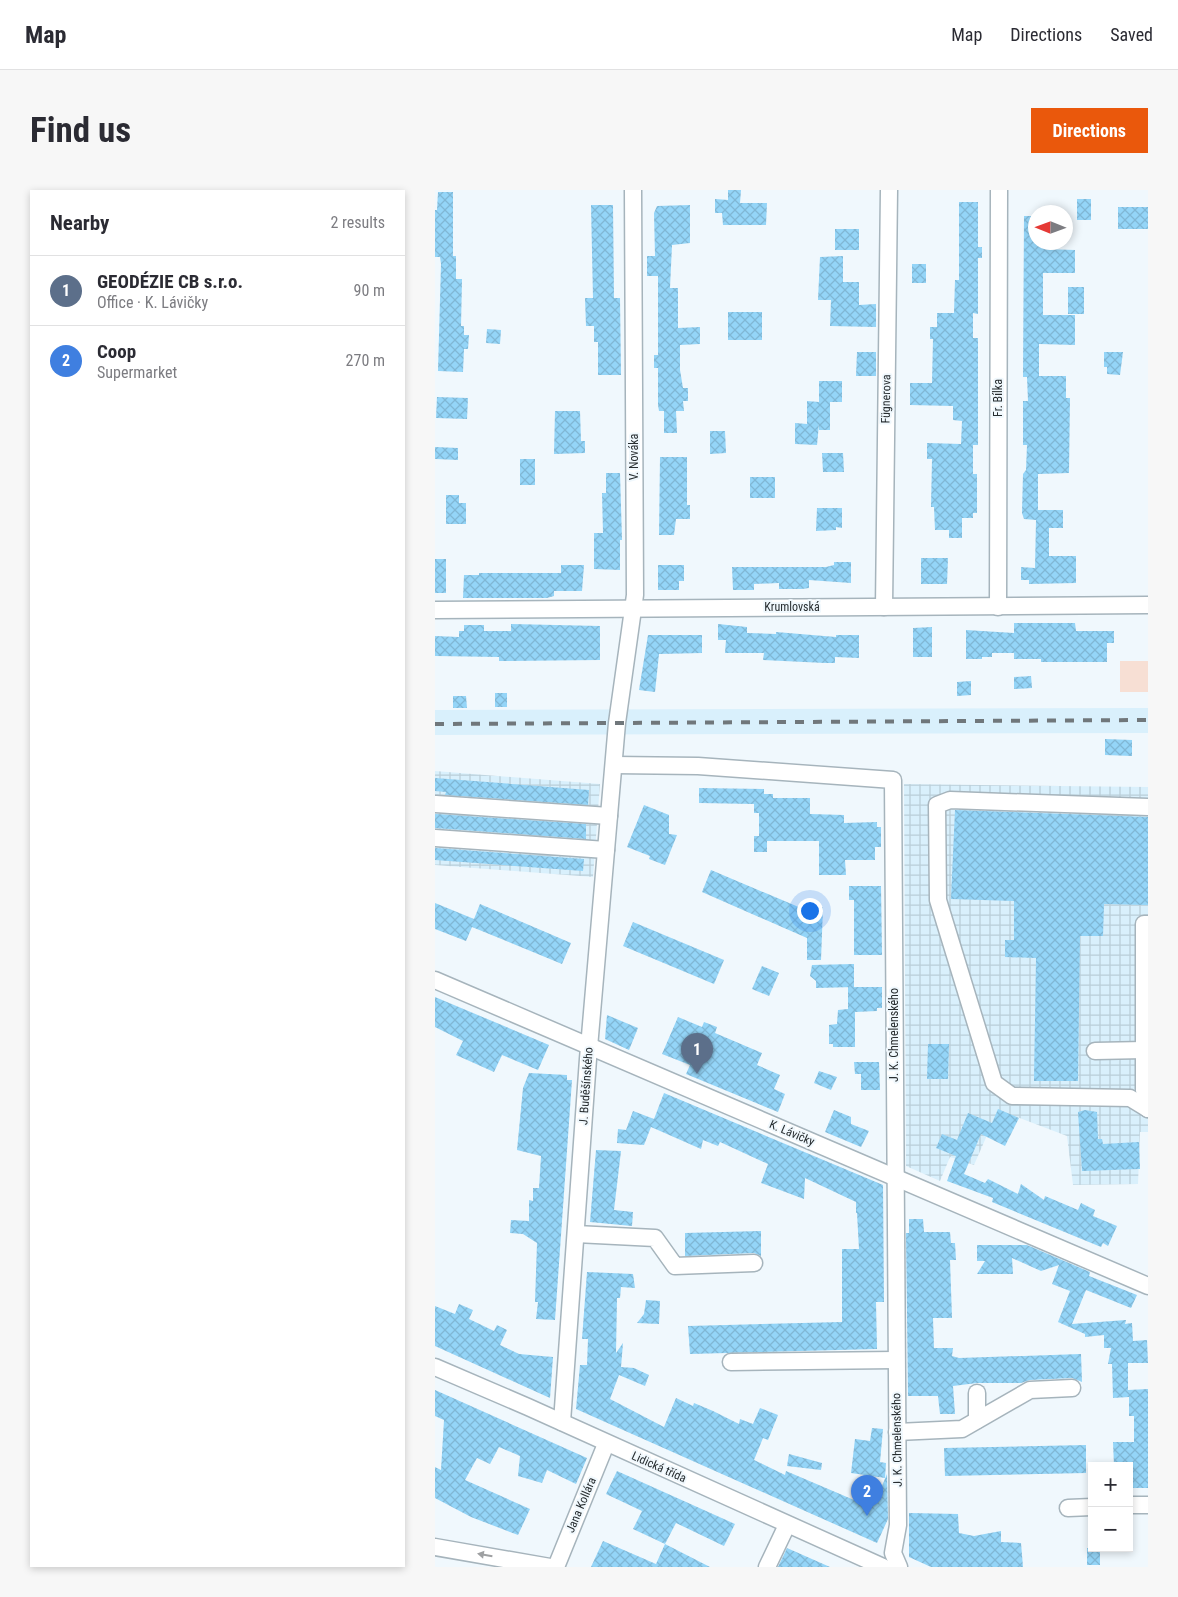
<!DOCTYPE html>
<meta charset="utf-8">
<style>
:root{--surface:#fff;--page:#f7f7f7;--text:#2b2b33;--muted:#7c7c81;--line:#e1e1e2;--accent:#ea580c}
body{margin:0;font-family:"Roboto Condensed",sans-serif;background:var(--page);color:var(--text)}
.controls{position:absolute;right:15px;bottom:15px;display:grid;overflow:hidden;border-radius:0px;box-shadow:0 2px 8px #0003}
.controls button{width:45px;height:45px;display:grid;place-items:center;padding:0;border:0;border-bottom:1px solid var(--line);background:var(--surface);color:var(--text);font:25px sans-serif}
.compass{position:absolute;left:593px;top:15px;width:45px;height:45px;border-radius:50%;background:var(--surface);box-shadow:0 2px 8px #0003;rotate:271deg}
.you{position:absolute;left:374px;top:720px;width:18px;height:18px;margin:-12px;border:4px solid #fff;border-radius:50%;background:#1a73e8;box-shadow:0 0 0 8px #1a73e833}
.badge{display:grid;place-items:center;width:32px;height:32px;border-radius:50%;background:var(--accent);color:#fff;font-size:16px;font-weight:700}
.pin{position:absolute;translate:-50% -41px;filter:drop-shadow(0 1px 2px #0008)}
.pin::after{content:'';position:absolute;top:26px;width:18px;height:15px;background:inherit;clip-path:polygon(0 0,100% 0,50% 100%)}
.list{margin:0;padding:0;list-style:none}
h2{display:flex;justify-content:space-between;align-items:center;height:65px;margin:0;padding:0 20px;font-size:21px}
h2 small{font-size:16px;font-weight:400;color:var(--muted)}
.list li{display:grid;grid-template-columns:32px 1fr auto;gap:15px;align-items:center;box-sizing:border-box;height:70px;padding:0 20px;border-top:1px solid var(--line)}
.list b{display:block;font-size:19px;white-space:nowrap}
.list p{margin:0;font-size:16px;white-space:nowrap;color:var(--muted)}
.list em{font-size:16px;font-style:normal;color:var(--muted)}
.map{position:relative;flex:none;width:713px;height:1377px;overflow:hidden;border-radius:0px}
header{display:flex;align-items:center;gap:30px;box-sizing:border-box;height:70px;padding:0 25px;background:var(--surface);border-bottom:1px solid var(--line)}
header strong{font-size:24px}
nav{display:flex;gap:28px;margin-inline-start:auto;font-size:18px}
.intro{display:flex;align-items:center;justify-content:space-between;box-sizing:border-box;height:120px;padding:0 30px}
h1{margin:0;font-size:35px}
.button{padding:12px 22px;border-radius:0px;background:var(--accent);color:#fff;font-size:18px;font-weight:700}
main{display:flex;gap:30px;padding:0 30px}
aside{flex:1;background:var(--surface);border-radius:0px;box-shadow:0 2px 8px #0003}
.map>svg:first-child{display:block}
.built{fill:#d9f0fc}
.industrial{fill:url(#industrial-grid)}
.garden{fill:#f7dfd4}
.building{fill:url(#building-cross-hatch)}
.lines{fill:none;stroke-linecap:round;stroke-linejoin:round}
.minor-casing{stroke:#a6b4bc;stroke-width:19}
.minor{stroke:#fff;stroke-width:16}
.rail{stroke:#70777b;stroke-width:4;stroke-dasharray:9 9;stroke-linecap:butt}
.oneway{fill:#9ea0a2}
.labels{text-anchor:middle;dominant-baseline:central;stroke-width:4;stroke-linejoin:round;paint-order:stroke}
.street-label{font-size:12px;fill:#272d30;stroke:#f0f8fd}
</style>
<header>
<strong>Map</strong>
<nav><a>Map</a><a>Directions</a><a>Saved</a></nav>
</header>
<div class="intro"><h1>Find us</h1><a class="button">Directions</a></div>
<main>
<aside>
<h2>Nearby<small>2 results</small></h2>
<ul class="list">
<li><span class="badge" style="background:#5c6f8a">1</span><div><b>GEODÉZIE CB s.r.o.</b><p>Office · K. Lávičky</p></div><em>90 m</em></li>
<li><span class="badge" style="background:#3f7fe0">2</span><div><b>Coop</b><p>Supermarket</p></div><em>270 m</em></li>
</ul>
</aside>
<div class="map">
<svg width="713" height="1377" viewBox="0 0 713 1377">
<defs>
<pattern id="industrial-grid" width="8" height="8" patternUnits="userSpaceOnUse" patternTransform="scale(1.25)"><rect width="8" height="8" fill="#d9f0fc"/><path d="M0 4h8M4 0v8" fill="none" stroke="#baced8"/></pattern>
<pattern id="building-cross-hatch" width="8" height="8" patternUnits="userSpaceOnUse" patternTransform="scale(1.25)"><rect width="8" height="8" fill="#94d5f8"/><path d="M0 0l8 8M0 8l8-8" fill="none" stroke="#80b7d5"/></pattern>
</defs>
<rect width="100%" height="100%" fill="#f0f8fd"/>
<path class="built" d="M713,518v25l-713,2v-25z"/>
<g class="industrial">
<path d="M0,581l165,13 -7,93 -158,-12z"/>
<path d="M469,594l244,3v345h-8l-2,52 -65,1 -6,-49 -50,-19h-22l-21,48 -24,-8 -10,24 -34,-15z"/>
</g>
<rect class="garden" x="685" y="471" width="28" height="31"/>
<g class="building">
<path d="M293,0h13l-1,13h27l-1,22h-43l-1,-12h-7v-14l13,1z"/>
<path d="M3,2h15v64h3v23h6l-1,47h3v9h5l-1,14h-4l-1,23 -25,-1 3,-107 -1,-7h-5v-47h2z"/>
<rect x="642" y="9" width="14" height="21"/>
<path d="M524,12h19v45h4v11h-4v56l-5,-1v25h5v107h-5v29h4v39h-4v5h-11v20h-13v-8h-14l-1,-23h-3l1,-48h-5v-16l34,1 1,-23 -9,-1v-14l-43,-1v-22h22l1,-44h-3v-12h7v-14h17l1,-33h4z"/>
<path d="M156,15h22l1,93h6l1,77h-23v-33h-4v-16h-8l-1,-28h8z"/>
<path d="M255,15v38l-18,2 -2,43h8v40l22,-1v17l-20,1v25l3,18h5v13h-5l1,10h-8l1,22h-13v-22h-5l-1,-6v-37h-4v-13h4v-79h-11v-20h8l-1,-43 3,-7z"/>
<rect x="683" y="17" width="30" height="22"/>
<path d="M589,26h11v26h9v7l31,1v23h-32v42h32v30l-36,-1v32h27v22h4l-1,75 -31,1v36h25v18h-14v28h27v27l-47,1v-4h-8v-13l14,1 1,-48 -12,-1 -2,-6 1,-39 3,-4 1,-25h-4v-44h5l-1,-24h-4z"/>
<rect x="400" y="39" width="24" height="21"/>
<path d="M408,66v26h16v23l17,-1v23l-46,-1 1,-26h-13l2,-43z"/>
<rect x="477" y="74" width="14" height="19"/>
<rect x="633" y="97" width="16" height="27"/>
<rect x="293" y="122" width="34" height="28"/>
<path d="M52,139l14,1 -1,14 -14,-1z"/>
<path d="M422,162h19v24h-20z"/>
<path d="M669,162h19l-3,23 -13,-1v-7h-3z"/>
<path d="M384,191h23v21h-12v28h-11v-6l-2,21 -22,-1v-21l12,1v-23l12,1z"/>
<path d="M2,207l31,1 -1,21 -31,-1z"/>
<path d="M120,221h25l1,30h4v12l-31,1z"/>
<path d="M275,241h15l1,22 -16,1z"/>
<path d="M0,257l23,1v12l-23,-1z"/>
<path d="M387,263h21l1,19h-21z"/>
<path d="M225,267h27v48h3v14h-14l-2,16h-15z"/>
<rect x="85" y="269" width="15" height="26"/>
<path d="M171,283h14l2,67h-2v30l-26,-1v-36h9l-1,-40h4z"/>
<rect x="315" y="287" width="25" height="21"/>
<path d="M11,305h13v8h7v21h-20z"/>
<path d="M382,318h25v20l-6,-1v3l-20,1z"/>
<path d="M486,368h27l-1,26h-26z"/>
<rect x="0" y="369" width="11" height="34"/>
<path d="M399,372h17v21l-42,-3v8l-7,1h-23v-6l-25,1v6h-21l-1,-23h94l8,-2z"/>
<path d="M126,375h23l-2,26h-28v5l-7,2h-84l1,-23h15v-2h82z"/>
<path d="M223,375h26v16h-5v9h-21z"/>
<path d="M579,433h61l1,8h38v12h-7v19h-66v-3h-27v-6h-22v4h-10v2h-16v-29l48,3z"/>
<path d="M76,434l89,2v34l-101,1v-4l-64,-1v-20l24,1v-6h5v-6h20v6h27z"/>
<path d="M283,434l29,3v6l29,1v-2l60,5v-2h23v23l-24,-1v6h-10l-62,-3 1,-7h-39l1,-13h-8z"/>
<path d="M497,437v30h-19v-29z"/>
<path d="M213,445h54v18l-43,1 -4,38 -16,-2z"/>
<path d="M596,486l1,12 -18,1v-12z"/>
<path d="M536,491v14l-14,1v-14z"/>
<rect x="60" y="503" width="12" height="14"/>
<path d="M18,506h13l1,12h-14z"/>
<path d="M670,549l27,1v16l-27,-1z"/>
<path d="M0,588l154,12 -1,15 -143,-10 1,-3 -11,-1z"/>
<path d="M264,598l65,1v5h9v4h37v16l34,1v8l33,-1v5h4v20h-6v13h-30l1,15h-27v-34h-52v11h-13v-16h5v-23h-5v-9l-55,-1z"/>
<path d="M209,615l25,10v19l8,1 -12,30 -16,-6 1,-3 -23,-9z"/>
<path d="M520,620l193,7v88l-44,-1 -1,32h-23l-2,145h-44l2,-123 -31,-1v-17h9v-39l-63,-2z"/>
<path d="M0,624l151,10v15l-151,-11z"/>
<path d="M0,658l149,11 -1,12 -148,-11z"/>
<path d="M276,680l90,38 22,-1 -2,53h-14v-22l-105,-46z"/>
<path d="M414,696h32l1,69h-28v-55h-5z"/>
<path d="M0,713l39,16 6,-15 91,39 -9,21 -90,-37 -6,14 -31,-12z"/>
<path d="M198,732l91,38 -10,24 -91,-38z"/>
<path d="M419,774v23l-38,1v-7l-6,-5 2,-11z"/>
<path d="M327,776l17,7 -10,23 -17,-7z"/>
<path d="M413,797h34v21h-5v3l-22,1v35h-22v-3h-4v-19l8,-1 1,-14 10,-1z"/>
<path d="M0,807l114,48 -11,25 -36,-15 -8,17 -38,-17 7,-14 -28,-14z"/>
<path d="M172,825l31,13 -9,22 -24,-11z"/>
<path d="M243,827l24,10 2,-5 13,5 -2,6 47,20 -5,12 23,10 -6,14 11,5 -7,18 -92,-38 4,-9 -28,-11z"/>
<path d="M493,854h21l-1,35h-21z"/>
<path d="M419,872h25l1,28h-19v-16h-6z"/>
<path d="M384,881l18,6 -6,13 -17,-7z"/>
<path d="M94,883l38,2v5h5l-17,240 -19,-1 2,-17h-3l2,-59 -14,-9 -13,-1 1,-13 18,1v-21l4,1v-13h6l2,-32 -24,-6 6,-62z"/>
<path d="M229,903l219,92 1,117h-8l1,47 -187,5 -2,-28 154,-4v-73h17l-2,-36h-1v-11l-51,-24 -1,21 -43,-16 7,-19 -48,-22 -2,4 -15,-6 -2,9 -50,-22 -7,18 -27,-2 1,-14 8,1 7,-19 21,8z"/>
<path d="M563,919l21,9 -14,28 -24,-12 -17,40 21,9 3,-4 30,15 3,-10 23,16 1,-4 33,14 3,-7 14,7 -2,6 24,10 -9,20 -5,-3 -2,4 -109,-45 1,-4 -46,-17 9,-25 -20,-8 6,-14 15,6 11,-27 24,10z"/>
<path d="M399,920l17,7v7l18,7 -8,16 -36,-15z"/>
<path d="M650,920l12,2 1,27h4l1,5 36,-2 1,27 -58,2 -4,-59z"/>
<path d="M161,960l25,1 -7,59 19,2 -1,14 -42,-4z"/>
<path d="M474,1029h14l1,13h26l1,11h4l1,17h-6l2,58h-19l1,30h19l-1,8 7,2 122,-4 1,28 -10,-4 -42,2 -9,3h-44l-24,3 2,28h-15l-2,-18h-30l-2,-163h3z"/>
<path d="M326,1041v25l-7,-3 -69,3v-23z"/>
<path d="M542,1055h50l63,27 -1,4 48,19 -6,13 -45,-18 -14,34 54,-4 -1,4 7,-1 1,18 14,-1 1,23h-20v27l20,-1v99h-19v-22h-15l-1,-24h21v-26h-5v-19l-16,1 -1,-34h-4l3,-16h-7v-13l-19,2v-3l-27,-12 12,-31 -18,-7 7,-19 -18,6 -29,-13 1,16h-36l8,-13h-8z"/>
<path d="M152,1082l46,2 2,14 -14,-1 -1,11h-3l-1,55 7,-10 -2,24 13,1 15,7 -4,11 -26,-11 -9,24 54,28 12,-29 17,8 1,-3 19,8 26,13 1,-5 13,5 7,-16 18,7 -10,25 -5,-2 -9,22 31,15 1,-4 68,29 1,-3 19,8 13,-31 1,45 -11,24 -301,-134 4,-44h7l1,-26h-6z"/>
<path d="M211,1110l14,1 -1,23 -22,-1 7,-9z"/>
<path d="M24,1114l14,6 -4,9 25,12 3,-6 10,5 -7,15 19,9 34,3 -3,41 -115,-52v-40l20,8z"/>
<path d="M0,1200l152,68 -11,26 -29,-14 -5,13 -24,-7 2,-20 -21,-9 -9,17 -13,-6 -12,22 65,29 -12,26 -47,-18 -36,-19v-31l6,3 3,-50 -9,-4z"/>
<path d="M437,1238l11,1 -3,33 6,1 -1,15 -34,-5 4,-34 15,2z"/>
<path d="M651,1255v28l-141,3 -1,-28z"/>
<path d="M354,1264l33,9 -1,7 -34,-4z"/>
<path d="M182,1281l118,53 -11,22 -48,-23 -11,21 -32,-15 9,-18 -36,-17z"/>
<path d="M474,1323l49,1 1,19 15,3 27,-5v11l20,1 2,24h-92l-22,-10z"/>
<path d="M168,1351l53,23 9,-20 45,23h-119z"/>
<path d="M352,1358l43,19h-52z"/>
<rect x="652" y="1358" width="13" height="17"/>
</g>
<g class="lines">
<defs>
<g id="minor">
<path d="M449,417l5,-417"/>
<path d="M563,417l1,-417"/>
<path d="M0,420l713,-5"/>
<path d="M179,575l84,1 195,14 5,745 -5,28 6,14"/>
<path d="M1,614l173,12"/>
<path d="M713,617l-198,-7 -13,5 1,95 56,183 18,13 118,2 18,11"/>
<path d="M0,648l171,12"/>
<path d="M713,734h-4v166l4,19"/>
<path d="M0,790l713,306"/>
<path d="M660,861l49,-1"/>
<path d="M141,1044l79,4 20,28 79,-3"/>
<path d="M296,1172l165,-2"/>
<path d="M0,1177l93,40 355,160"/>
<path d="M542,1203v27"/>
<path d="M127,1232l26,-363 29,-336 18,-128 -2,-405"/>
<path d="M462,1242l65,-3 68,-39 42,-2"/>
<path d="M694,1315h19"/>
<path d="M633,1318l24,-1"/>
<path d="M0,1357l115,20"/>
<path d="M121,1377l50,-123"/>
<path d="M332,1377l20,-42"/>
</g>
</defs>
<use href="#minor" class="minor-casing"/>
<use href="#minor" class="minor"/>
<path class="rail" d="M0,534l713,-4"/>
</g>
<defs><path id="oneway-solid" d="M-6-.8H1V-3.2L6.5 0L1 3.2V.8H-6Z" transform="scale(1.25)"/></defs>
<use class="oneway" href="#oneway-solid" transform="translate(50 1365) rotate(-170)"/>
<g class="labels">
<g class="street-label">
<text transform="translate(563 208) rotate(-90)">Fr. Bílka</text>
<text transform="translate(451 209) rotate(-89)">Fügnerova</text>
<text transform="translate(199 267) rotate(-90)">V. Nováka</text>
<text x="357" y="417">Krumlovská</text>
<text transform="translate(459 845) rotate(-90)">J. K. Chmelenského</text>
<text transform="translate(151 896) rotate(-86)">J. Buděšínského</text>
<text transform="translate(357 943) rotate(23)">K. Lávičky</text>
<text transform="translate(462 1250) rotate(-91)">J. K. Chmelenského</text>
<text transform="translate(224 1277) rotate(24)">Lidická třída</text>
<text transform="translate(146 1315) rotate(-67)">Jana Kollára</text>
</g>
</g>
</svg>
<div class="controls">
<button>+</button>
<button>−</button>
</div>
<svg class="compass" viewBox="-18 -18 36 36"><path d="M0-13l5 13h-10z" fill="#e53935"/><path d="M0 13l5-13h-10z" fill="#7c7c81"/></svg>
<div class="you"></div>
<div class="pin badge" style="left:262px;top:884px;background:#5c6f8a">1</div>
<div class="pin badge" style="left:432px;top:1326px;background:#3f7fe0">2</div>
</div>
</main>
